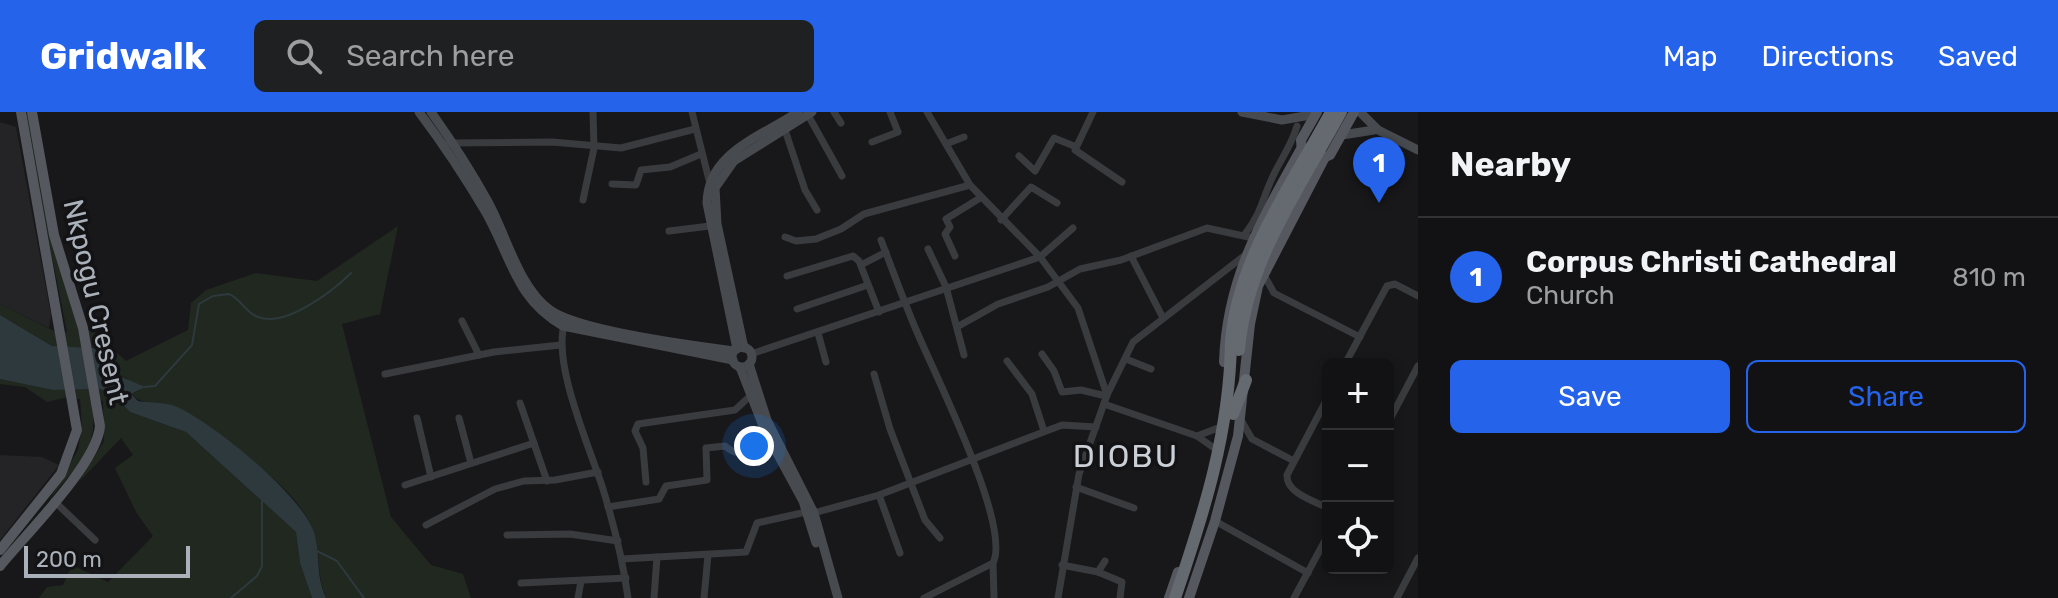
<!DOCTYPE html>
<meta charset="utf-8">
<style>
:root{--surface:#121214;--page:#1f2022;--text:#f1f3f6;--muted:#9c9ea0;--line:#313234;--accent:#2563eb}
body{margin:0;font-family:Rubik,sans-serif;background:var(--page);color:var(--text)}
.controls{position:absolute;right:24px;bottom:24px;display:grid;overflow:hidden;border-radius:12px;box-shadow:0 4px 12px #0003}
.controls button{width:72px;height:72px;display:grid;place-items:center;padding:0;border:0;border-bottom:2px solid var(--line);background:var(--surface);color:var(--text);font:40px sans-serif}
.scale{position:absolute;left:24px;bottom:20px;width:166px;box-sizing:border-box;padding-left:8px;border:4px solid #aab1ba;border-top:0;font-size:22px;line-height:28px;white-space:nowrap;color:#aab1ba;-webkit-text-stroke:6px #131315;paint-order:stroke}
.you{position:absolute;left:754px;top:334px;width:28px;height:28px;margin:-20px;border:6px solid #fff;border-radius:50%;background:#1a73e8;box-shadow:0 0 0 12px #1a73e833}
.badge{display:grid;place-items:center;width:52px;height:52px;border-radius:50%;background:var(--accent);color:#fff;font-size:26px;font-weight:700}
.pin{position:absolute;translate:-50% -66px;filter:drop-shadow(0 2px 4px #0008)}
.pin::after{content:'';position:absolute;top:42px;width:28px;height:24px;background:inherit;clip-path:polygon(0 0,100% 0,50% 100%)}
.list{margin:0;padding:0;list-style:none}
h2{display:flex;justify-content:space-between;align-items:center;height:104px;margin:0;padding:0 32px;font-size:34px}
h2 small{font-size:26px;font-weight:400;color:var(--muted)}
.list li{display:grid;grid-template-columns:52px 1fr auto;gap:24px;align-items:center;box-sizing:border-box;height:120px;padding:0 32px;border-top:2px solid var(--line)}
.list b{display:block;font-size:30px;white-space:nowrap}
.list p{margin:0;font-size:26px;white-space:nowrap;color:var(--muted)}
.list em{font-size:26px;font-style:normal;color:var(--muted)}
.actions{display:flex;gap:16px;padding:24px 32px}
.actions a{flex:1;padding:18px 0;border:2px solid var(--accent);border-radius:12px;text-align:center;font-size:28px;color:var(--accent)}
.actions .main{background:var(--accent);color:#fff}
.icon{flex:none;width:44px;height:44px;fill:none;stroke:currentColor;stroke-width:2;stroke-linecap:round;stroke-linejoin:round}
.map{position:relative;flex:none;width:1418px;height:486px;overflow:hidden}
header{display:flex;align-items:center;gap:48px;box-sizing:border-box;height:112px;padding:0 40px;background:var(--accent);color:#fff}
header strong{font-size:38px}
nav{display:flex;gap:44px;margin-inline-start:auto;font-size:28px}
.search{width:560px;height:72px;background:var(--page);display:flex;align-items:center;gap:20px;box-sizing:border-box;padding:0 28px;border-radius:12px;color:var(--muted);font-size:30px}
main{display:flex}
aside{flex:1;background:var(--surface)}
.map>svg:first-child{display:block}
.built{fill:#242427}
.green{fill:#202820}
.water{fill:#2e393e}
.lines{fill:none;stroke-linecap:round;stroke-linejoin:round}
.stream{stroke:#2e393e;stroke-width:2}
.street{stroke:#393b3f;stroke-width:7}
.secondary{stroke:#474a4f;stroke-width:9}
.primary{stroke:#55585e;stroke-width:10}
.highway{stroke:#656970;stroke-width:12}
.highway-bridge{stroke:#656970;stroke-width:12}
.labels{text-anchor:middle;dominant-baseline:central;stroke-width:7;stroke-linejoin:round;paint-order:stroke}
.street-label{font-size:28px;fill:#aab1ba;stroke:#131315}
.quarter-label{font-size:32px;letter-spacing:2px;fill:#cbcfd6;stroke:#131315}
</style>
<header>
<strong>Gridwalk</strong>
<div class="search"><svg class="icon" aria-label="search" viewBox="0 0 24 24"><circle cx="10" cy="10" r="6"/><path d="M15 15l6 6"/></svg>Search here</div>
<nav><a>Map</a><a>Directions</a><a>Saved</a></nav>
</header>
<main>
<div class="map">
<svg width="1418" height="486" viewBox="0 0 1418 486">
<rect width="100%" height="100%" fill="#18181a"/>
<g class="built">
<path d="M0,10l16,5 35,188 -2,13 -49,-24z"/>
<path d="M0,343l42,2 17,8 -59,75z"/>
</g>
<g class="green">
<path d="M30,1l49,218 14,-1 33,31 62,-31 3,-27 15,-13 50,-17 61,8 81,-55 -18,88 -38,10 49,193 40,48 32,9 8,24h-145c-10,-25 -5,-45 -12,-66 -17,-48 -92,-92 -133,-120 -16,-12 -36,-4 -50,-18l9,-4 -14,-12 -9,-3 -23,-26 -42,-3 -52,-31v-11l56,28h11l-43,-217z"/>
<path d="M0,267l53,11 47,-1 13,5 17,18 56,20 110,100 4,31 12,35h-273l8,-11 16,-2 9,-20 36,17 45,-46 -17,-24 -21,-44 18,-13 -12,-17 -43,45 26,-42 -1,-40 -12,-3c10,52 -12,64 -42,102l29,-50 4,-24 -2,-27 -13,-2 -20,5 -22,-15 -25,-3z"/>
</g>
<path class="water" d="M0,203l52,31 42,2 23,27 28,12 -14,7 7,7c12,2 26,1 37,5 37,16 126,88 139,126 7,23 1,41 12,66h-14l-12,-35 -4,-31 -110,-100 -56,-20 -17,-18 -13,-5 -47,1 -53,-11z"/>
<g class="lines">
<g class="stream">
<path d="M144,275l11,-1 37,-41 7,-41 14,-8 16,-2c12,5 17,19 29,23 27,11 75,-26 93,-44"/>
<path d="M315,438l22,11 27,37"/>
<path d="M231,486l26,-22 5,-10v-69"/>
</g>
<g class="street">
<path d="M692,0l17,68"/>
<path d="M834,0l7,11"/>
<path d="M927,0l43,73 70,72 38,51 29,87"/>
<path d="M1093,0l-18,38 47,32"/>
<path d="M808,3l34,61"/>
<path d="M785,18l20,60 12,20"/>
<path d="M872,30l26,-10 -8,-20"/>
<path d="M448,31l104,-1 69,6 74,-19"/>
<path d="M946,32l18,-7"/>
<path d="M1019,44l16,15 19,-33 20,8"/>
<path d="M612,72l24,1 5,-15 29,-3 31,-13"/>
<path d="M583,88l11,-52 -1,-36"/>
<path d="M1001,108l30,-33 26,16"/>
<path d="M669,119l41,-5"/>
<path d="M1245,122c19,-25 17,-37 30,-62 8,-16 17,-28 22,-46"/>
<path d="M785,125l11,4 20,-2 25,-10 23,-15 106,-29"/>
<path d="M881,128c12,31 23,62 36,92 17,41 95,194 76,231l-69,35"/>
<path d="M928,137l18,38 18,68"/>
<path d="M955,144l-10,-22 5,-7 -4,-8 34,-21"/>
<path d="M1131,144l31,60"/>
<path d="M861,153l25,-13"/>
<path d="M1264,163l10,18 86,44"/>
<path d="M787,164l66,-20 6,5 20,51"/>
<path d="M797,197l71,-24"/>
<path d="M462,209l17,34"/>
<path d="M565,210c-14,40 25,126 38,167 11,36 20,72 25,109"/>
<path d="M957,215l41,-23 50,-17 32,-18 41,-9 86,-32 46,10"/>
<path d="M818,221l8,29"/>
<path d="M751,242l289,-97 33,-29"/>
<path d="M1042,242l12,17 8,21 19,-2 25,6"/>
<path d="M1126,247l25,10"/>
<path d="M1007,249l25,33 12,37"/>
<path d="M1345,252l42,-78 8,-2 23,12"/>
<path d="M385,262l109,-22 67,-7"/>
<path d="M874,262l16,55 35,91 15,18"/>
<path d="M1328,285l-41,78c-1,18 27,26 41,33"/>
<path d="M520,291l27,78"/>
<path d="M1104,292l93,32 17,12"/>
<path d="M417,306l14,59"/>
<path d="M459,306l12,45"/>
<path d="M1241,308l11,19 42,22"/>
<path d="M1388,311l30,-57"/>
<path d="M1197,324l21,-8"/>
<path d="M646,370l-3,-34 -8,-17 3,-7 97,-14 14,-13"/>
<path d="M405,373l129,-42"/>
<path d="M1076,375l58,21"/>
<path d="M879,383l21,58"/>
<path d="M54,389l41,39"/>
<path d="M608,395l51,-8 7,-13 41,-6 -1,-32 19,-2c14,13 30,6 46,-3"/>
<path d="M810,402l69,-19 183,-70 34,2"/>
<path d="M1215,409l93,52"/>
<path d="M426,413l69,-36 29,-8 31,-1 43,-8"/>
<path d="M507,423l63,-1 48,7"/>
<path d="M622,447l124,-7 11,-29 49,-11"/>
<path d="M993,451l1,35"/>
<path d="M1062,453l36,7 7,-11"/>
<path d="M1098,460l24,10 -2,16"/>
<path d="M521,471l105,-5"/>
<path d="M578,486l3,-17"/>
<path d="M654,486l3,-41"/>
<path d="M704,486l4,-43"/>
<path d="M1058,486l21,-124 28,-79 26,-53 111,-86"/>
<path d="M1294,486l34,-63"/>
<path d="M1397,486l21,-40"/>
</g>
<g class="secondary">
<path d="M419,0c24,32 46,65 66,99 26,45 30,88 78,115l170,34"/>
<path d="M431,0c20,28 39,57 56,88 19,33 31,87 63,110 29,21 145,36 184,41"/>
<path d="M1242,0l40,8 34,-6"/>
<path d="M1360,0l18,18 40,20"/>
<path d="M1342,23l32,-5"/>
<circle cx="742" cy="245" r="10"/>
<path d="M744,236l-27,-124 -2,-36 19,-27 78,-49"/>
<path d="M737,237l-30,-146c1,-51 54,-66 91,-91"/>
<path d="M749,252l18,56 47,93 24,85"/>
<path d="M740,255l25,64 38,70 13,42"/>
</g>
<g class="primary">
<path d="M1302,40l-1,-12 16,-28"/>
<path d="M1319,48l11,-5 24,-43"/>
<path d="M1224,250c3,-84 37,-141 77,-213"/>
<path d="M0,438l61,-76 16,-44 -56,-318"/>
<path d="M0,454c26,-32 97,-102 100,-140l-17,-98 -29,-93 -22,-123"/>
<path d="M1169,486l9,-26"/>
<path d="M1189,486l26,-77 23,-85 12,-112 8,-38 66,-127"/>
</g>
<g class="highway">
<path d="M1233,302l13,-34"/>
<path d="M1175,486c29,-85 55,-167 56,-257"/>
</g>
<g class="highway-bridge">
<path d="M1231,229c7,-83 61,-157 100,-229"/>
<path d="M1239,238c7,-88 61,-162 102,-238"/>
</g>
</g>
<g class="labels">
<g class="street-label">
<text transform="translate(96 190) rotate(77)">Nkpogu Cresent</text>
</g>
<g class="quarter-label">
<text x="1126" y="344">DIOBU</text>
</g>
</g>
</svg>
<div class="controls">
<button>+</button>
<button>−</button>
<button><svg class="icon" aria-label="locate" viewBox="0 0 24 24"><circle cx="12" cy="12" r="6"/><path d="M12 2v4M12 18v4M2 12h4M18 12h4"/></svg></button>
</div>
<div class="scale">200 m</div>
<div class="you"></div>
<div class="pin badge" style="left:1379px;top:91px">1</div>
</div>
<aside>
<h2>Nearby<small></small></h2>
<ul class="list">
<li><span class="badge">1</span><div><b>Corpus Christi Cathedral</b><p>Church</p></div><em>810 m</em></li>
</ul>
<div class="actions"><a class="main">Save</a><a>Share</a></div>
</aside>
</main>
